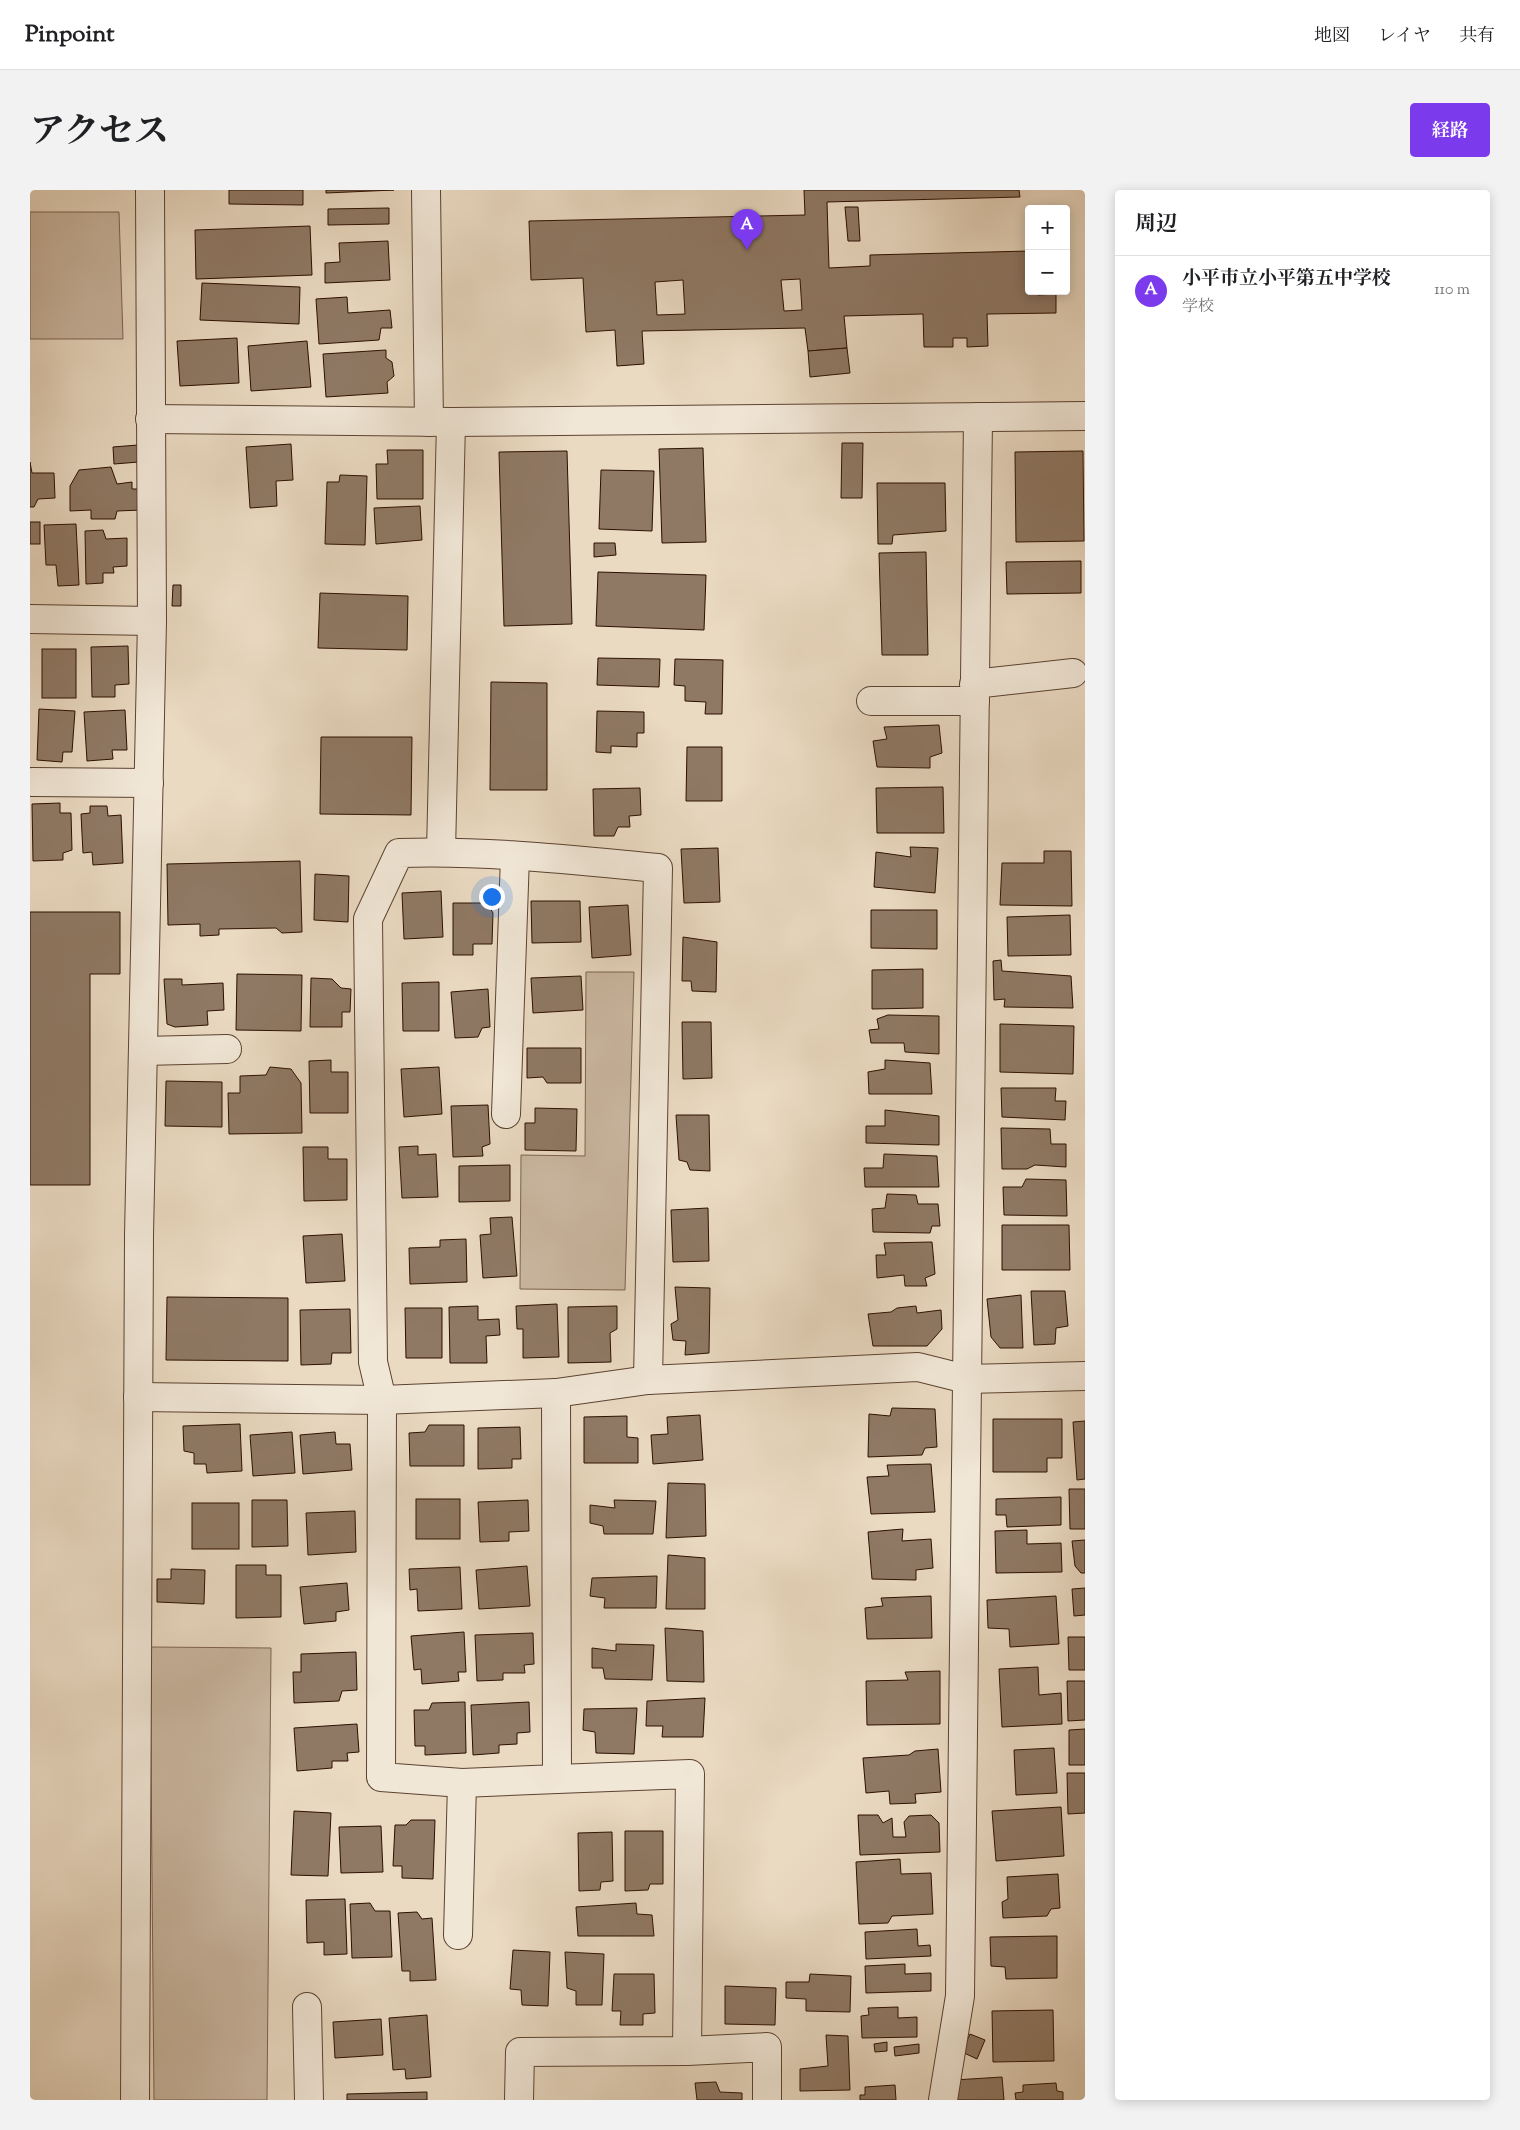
<!DOCTYPE html>
<html lang="ja">
<meta charset="utf-8">
<style>
:root{--surface:#fff;--page:#f2f2f2;--text:#202124;--muted:#757577;--line:#e0e0e0;--accent:#7c3aed}
body{margin:0;font-family:"Sorts Mill Goudy","Noto Serif JP",serif;background:var(--page);color:var(--text)}
.controls{position:absolute;right:15px;top:15px;display:grid;overflow:hidden;border-radius:5px;box-shadow:0 2px 12px #0003}
.controls button{width:45px;height:45px;display:grid;place-items:center;padding:0;border:0;border-bottom:1px solid var(--line);background:var(--surface);color:var(--text);font:25px sans-serif}
.you{position:absolute;left:461px;top:706px;width:18px;height:18px;margin:-12px;border:4px solid #fff;border-radius:50%;background:#1a73e8;box-shadow:0 0 0 8px #1a73e833}
.badge{display:grid;place-items:center;width:32px;height:32px;border-radius:50%;background:var(--accent);color:#fff;font-size:16px;font-weight:700}
.pin{position:absolute;translate:-50% -41px;filter:drop-shadow(0 1px 2px #0008)}
.pin::after{content:'';position:absolute;top:26px;width:18px;height:15px;background:inherit;clip-path:polygon(0 0,100% 0,50% 100%)}
.list{margin:0;padding:0;list-style:none}
h2{display:flex;justify-content:space-between;align-items:center;height:65px;margin:0;padding:0 20px;font-size:21px}
h2 small{font-size:16px;font-weight:400;color:var(--muted)}
.list li{display:grid;grid-template-columns:32px 1fr auto;gap:15px;align-items:center;box-sizing:border-box;height:70px;padding:0 20px;border-top:1px solid var(--line)}
.list b{display:block;font-size:19px;white-space:nowrap}
.list p{margin:0;font-size:16px;white-space:nowrap;color:var(--muted)}
.list em{font-size:16px;font-style:normal;color:var(--muted)}
.map{position:relative;flex:none;width:1055px;height:1910px;overflow:hidden;border-radius:5px}
header{display:flex;align-items:center;gap:30px;box-sizing:border-box;height:70px;padding:0 25px;background:var(--surface);border-bottom:1px solid var(--line)}
header strong{font-size:24px}
nav{display:flex;gap:28px;margin-inline-start:auto;font-size:18px}
.intro{display:flex;align-items:center;justify-content:space-between;box-sizing:border-box;height:120px;padding:0 30px}
h1{margin:0;font-size:35px}
.button{padding:12px 22px;border-radius:5px;background:var(--accent);color:#fff;font-size:18px;font-weight:700}
main{display:flex;gap:30px;padding:0 30px}
aside{flex:1;background:var(--surface);border-radius:5px;box-shadow:0 2px 12px #0003}
.map>svg:first-child{display:block}
.green{fill:#cab7a1;stroke:#7c6351}
.building{fill:#8f7965;stroke:#2d0f01;fill-rule:evenodd}
.lines{fill:none;stroke-linecap:round;stroke-linejoin:round}
.minor-casing{stroke:#5c4231;stroke-width:30}
.minor{stroke:#f1e7d7;stroke-width:28}
</style>
<header>
<strong>Pinpoint</strong>
<nav><a>地図</a><a>レイヤ</a><a>共有</a></nav>
</header>
<div class="intro"><h1>アクセス</h1><a class="button">経路</a></div>
<main>
<div class="map">
<svg width="1055" height="1910" viewBox="0 0 1055 1910">
<rect width="100%" height="100%" fill="#eadac2"/>
<filter id="stains"><feTurbulence type="fractalNoise" baseFrequency=".004" numOctaves="4"/><feColorMatrix values="0 0 0 0 .2 0 0 0 0 .09 0 0 0 0 .02 0 0 0 .5 -.17"/></filter>
<radialGradient id="worn" r=".72"><stop offset=".6" stop-color="#630" stop-opacity="0"/><stop offset="1" stop-color="#630" stop-opacity=".3"/></radialGradient>
<g class="green">
<path d="M0,22h89l4,127h-93z"/>
<path d="M556,782h48l-9,318 -105,-1 1,-134 64,1z"/>
<path d="M120,1457l121,1 -4,452h-113z"/>
</g>
<g class="building">
<path d="M199,0h74v15l-74,-1z"/>
<path d="M296,0h68l-68,3z"/>
<path d="M774,0h215l1,7 -193,5 2,66 41,-2v-11l159,-4v40h9v4l18,-1v19l-69,1 1,32 -21,1v-9h-14v9h-29l-1,-33 -79,2 3,32 -39,3 -3,-23 -163,3 2,33 -27,2 -2,-36 -29,2 -3,-54 -52,2 -2,-59 276,-6zM770,89l2,31 -18,1 -3,-31zM653,90l2,34 -28,1 -2,-33z"/>
<path d="M815,17h13l2,34h-12z"/>
<path d="M359,18v16l-61,1v-16z"/>
<path d="M280,36l2,49 -116,4 -1,-49z"/>
<path d="M358,51l2,39 -65,3v-20l15,-1 -1,-19z"/>
<path d="M172,93l98,4 -1,37 -99,-4z"/>
<path d="M317,107l1,16 42,-3 2,18h-11l-2,12 -60,4 -3,-45z"/>
<path d="M207,148l2,45 -59,3 -3,-45z"/>
<path d="M277,151l4,46 -60,4 -3,-45z"/>
<path d="M817,158l3,25 -40,4 -2,-26z"/>
<path d="M356,160v8l6,4 2,14 -7,6 1,11 -62,4 -3,-43z"/>
<path d="M812,253h21l-1,55h-21z"/>
<path d="M261,254l2,36 -17,1 1,25 -27,2 -4,-61z"/>
<path d="M108,255l1,17 -25,2 -1,-17z"/>
<path d="M673,258l3,94 -44,1 -3,-94z"/>
<path d="M357,260h36v49h-46l-1,-35h12z"/>
<path d="M537,261l5,173 -68,2 -5,-174z"/>
<path d="M1053,261l1,90 -68,1 -1,-90z"/>
<path d="M0,272l2,11h22l1,25 -17,1 -4,8h-4z"/>
<path d="M81,277l6,17 15,-2v7h8l2,21 -25,1 -2,8h-24v-9l-21,1v-25l9,-16z"/>
<path d="M571,280l53,1 -2,60 -53,-2z"/>
<path d="M310,285l27,1 -2,69 -40,-1 2,-62h12z"/>
<path d="M847,293h68l1,48 -53,4 -1,9h-14z"/>
<path d="M390,316l2,34 -46,4 -2,-36z"/>
<rect x="0" y="332" width="10" height="22"/>
<path d="M46,334l3,61 -21,1 -2,-21h-10l-2,-40z"/>
<path d="M73,340l3,9 21,-1v28l-14,1 1,6h-11v10l-17,1 -1,-53z"/>
<path d="M564,353h21l1,12 -22,2z"/>
<path d="M896,362l2,103h-46l-3,-102z"/>
<path d="M1051,371v32l-74,1 -1,-32z"/>
<path d="M568,382l108,3 -2,55 -108,-4z"/>
<path d="M143,395h8v21h-9z"/>
<path d="M290,403l88,3 -1,54 -89,-2z"/>
<path d="M98,456l1,38 -14,1v12h-23l-1,-50z"/>
<rect x="12" y="459" width="34" height="49"/>
<path d="M568,468l62,1 -1,28 -62,-2z"/>
<path d="M645,469l48,1 -1,54h-17l1,-12 -21,-1v-15l-11,-1z"/>
<path d="M461,492l56,1v107h-57z"/>
<path d="M9,519l36,2 -3,41h-9l-1,10 -25,-2z"/>
<path d="M95,520l2,40h-15l1,9 -26,2 -3,-49z"/>
<path d="M567,521l47,1v21h-7v14l-26,-1v7l-15,-1z"/>
<path d="M909,535l3,28 -12,4v11l-53,-1 -4,-26 14,-2 -3,-12z"/>
<path d="M291,547h91l-1,78 -91,-1z"/>
<path d="M657,557h35v54h-36z"/>
<path d="M913,597l1,46h-67l-1,-45z"/>
<path d="M610,598l1,27 -12,1 1,11h-12l-4,9h-20l-1,-47z"/>
<path d="M30,613v10h11l1,37 -9,3v7l-30,1 -1,-57z"/>
<path d="M60,616h17l1,10 13,-1 2,48 -30,2 -1,-13 -9,1 -2,-39 9,-1z"/>
<path d="M880,657l28,1 -3,45 -61,-6 2,-35 35,5z"/>
<path d="M688,658l2,54 -36,1 -3,-54z"/>
<path d="M1014,661h27l1,55 -72,-1 2,-42h42z"/>
<path d="M270,671l2,71 -20,1 -6,-5 -57,1v6l-19,1v-12l-32,1 -1,-61z"/>
<path d="M285,684l34,2 -1,46 -34,-2z"/>
<path d="M411,701l2,46 -39,2 -2,-46z"/>
<path d="M501,711h49l1,41 -49,1z"/>
<path d="M423,713h34l6,10 -1,31h-19v11h-20z"/>
<path d="M598,715l3,50 -39,3 -3,-51z"/>
<path d="M841,720h66v39l-66,-1z"/>
<path d="M0,722h90v62h-30v211h-60z"/>
<path d="M1040,725l1,40 -63,1 -1,-39z"/>
<path d="M653,747l34,5 -1,50 -24,-1 -1,-10h-9z"/>
<path d="M971,770l1,11 69,5 2,32 -69,-1 1,-8 -11,1 -1,-39z"/>
<path d="M893,779v39l-51,1v-39z"/>
<path d="M207,784l65,1 -1,56 -65,-1z"/>
<path d="M551,786l2,34 -50,3 -2,-35z"/>
<path d="M281,788l21,1 9,9 10,1 -1,23h-8v15h-32z"/>
<path d="M134,789h18v6l41,-2 1,27 -17,1 1,14 -33,2 -8,-3z"/>
<path d="M409,792v49h-36l-1,-48z"/>
<path d="M458,799l2,38 -8,1 -4,9 -23,1 -4,-46z"/>
<path d="M858,825l51,1v38l-34,-2 -1,-9h-33l-2,-13 10,-1 -2,-10z"/>
<path d="M652,832h29l1,56 -29,1z"/>
<path d="M970,834l74,2 -1,48 -73,-2z"/>
<path d="M497,858h54v35h-34l-4,-6 -16,1z"/>
<path d="M301,870v12h17v41h-38l-1,-52z"/>
<path d="M855,870l45,3 2,31h-63l-1,-22 17,-3z"/>
<path d="M240,877l21,2 10,14 1,50 -73,1 -1,-41h12v-17l26,-1z"/>
<path d="M409,877l3,47 -38,3 -3,-48z"/>
<path d="M136,891l56,1v45l-57,-1z"/>
<path d="M971,898h55l-1,13h11l-1,19 -63,-3z"/>
<path d="M458,915l2,39 -8,3 1,9 -30,1 -2,-51z"/>
<path d="M505,918l42,1 -1,42 -51,-1v-27h10z"/>
<path d="M855,920l54,6v29l-73,-2v-17h19z"/>
<path d="M646,925h33l1,56 -20,-1 -3,-8 -8,-2z"/>
<path d="M971,938l49,1 1,15h15v23l-31,-2 -8,4h-25z"/>
<path d="M388,956v9l18,-1 2,43 -36,1 -3,-51z"/>
<path d="M273,957h25v12h19v41l-43,1z"/>
<path d="M854,964l53,2 2,31h-74l-1,-19h19z"/>
<path d="M480,975v36l-51,1v-36z"/>
<path d="M996,989l40,1 1,36 -63,-1 -1,-28h19z"/>
<path d="M857,1004l29,1 2,9h20l2,22h-8l-2,7 -57,-1 -1,-23 13,-1z"/>
<path d="M678,1018l1,53 -36,1 -2,-52z"/>
<path d="M482,1027l5,59 -34,2 -3,-43 11,-1 -1,-16z"/>
<path d="M972,1035h67l1,45h-68z"/>
<path d="M312,1044l3,47 -39,2 -3,-47z"/>
<path d="M436,1049l1,43 -57,2 -1,-36 31,-1v-7z"/>
<path d="M902,1052l3,32 -10,4 2,8h-22l-1,-11 -27,3 -1,-23h10l-2,-12z"/>
<path d="M645,1097l35,1 -1,65 -24,2 1,-14 -13,-1 -2,-16 7,-4z"/>
<path d="M1001,1101h34l3,35 -12,2 -1,16 -21,1z"/>
<path d="M991,1105l2,53h-23l-9,-11 -4,-38z"/>
<path d="M137,1107l121,1v63l-122,-1z"/>
<path d="M527,1114l2,53 -36,1v-29h-6l-1,-23z"/>
<path d="M448,1116v14l21,-1 1,16 -14,1 1,27h-37l-1,-56z"/>
<path d="M587,1116v23l-7,4 1,29 -43,1v-56z"/>
<path d="M886,1116l1,7 24,-3 1,19 -15,17h-54l-5,-32 23,-2 6,-4z"/>
<path d="M375,1118h37v50h-36z"/>
<path d="M320,1119l1,44h-19l-1,11 -30,1 -1,-55z"/>
<path d="M862,1218l43,1 2,38 -12,1 -3,7 -54,2 1,-43 21,2z"/>
<path d="M670,1225l3,45 -50,4 -2,-29 17,-1 -1,-17z"/>
<path d="M597,1226v21l11,1v25h-54v-46z"/>
<path d="M963,1229h69v39h-15v14h-54z"/>
<path d="M1055,1231v58l-8,1 -4,-58z"/>
<path d="M210,1234l2,47 -35,2 -1,-9h-12v-11l-10,-2 -1,-25z"/>
<path d="M399,1235h35v41h-54l-1,-33 16,-1z"/>
<path d="M490,1237l1,32h-9v9l-34,1v-41z"/>
<path d="M262,1242l3,41 -42,3 -3,-41z"/>
<path d="M305,1242l1,12h14l2,26 -49,4 -3,-39z"/>
<path d="M901,1274l4,48 -64,2 -4,-37 22,-1 -2,-11z"/>
<path d="M638,1293l37,1 1,52 -40,2z"/>
<path d="M1039,1299h16v40h-15z"/>
<path d="M1031,1307v28l-54,2 -1,-12h-10v-16z"/>
<rect x="386" y="1309" width="44" height="40"/>
<path d="M222,1310h35l1,46 -36,1z"/>
<path d="M498,1310l1,31 -20,1v9l-29,1 -2,-40z"/>
<path d="M584,1310l42,1 -3,33h-49l-1,-8 -13,-3v-18l25,3z"/>
<rect x="162" y="1313" width="47" height="46"/>
<path d="M325,1321l1,41 -48,3 -2,-42z"/>
<path d="M873,1339l-1,12 29,-2 2,29 -17,2v10l-44,-1 -4,-47z"/>
<path d="M997,1340v14l34,-1 1,29 -66,1 -1,-42z"/>
<path d="M1055,1350v33h-4l-6,-7 -3,-25z"/>
<path d="M638,1365l37,3v51h-39z"/>
<path d="M206,1375h30v10h15v42l-45,1z"/>
<path d="M497,1376l3,40 -51,3 -3,-39z"/>
<path d="M430,1377l2,42 -44,2 -1,-22 -7,1 -1,-21z"/>
<path d="M141,1379l34,1 -1,34 -47,-2v-23h14z"/>
<path d="M627,1386l-1,32h-52l1,-10 -15,-2 2,-18z"/>
<path d="M317,1393l2,27 -13,2v9l-32,3 -4,-37z"/>
<path d="M1055,1398v27l-11,1 -2,-27z"/>
<path d="M901,1406l1,42 -65,1 -2,-31 18,-2 -2,-8z"/>
<path d="M1026,1406l3,48 -49,3 -1,-18 -21,-1 -1,-28z"/>
<path d="M635,1438l38,3 1,51 -37,-1z"/>
<path d="M434,1442l2,40h-8l1,9 -37,3 -1,-15 -7,1 -3,-34z"/>
<path d="M503,1443l1,31 -10,1 1,8h-22v7l-26,1 -2,-46z"/>
<path d="M1038,1447h17v33h-16z"/>
<path d="M586,1454l38,1 -2,35 -47,-1 -2,-11h-11v-20l24,3z"/>
<path d="M326,1462l1,38 -15,1 -3,10 -45,2 -1,-31h8v-18z"/>
<path d="M1008,1477l1,28 22,-2 1,31 -60,3 -3,-58z"/>
<path d="M910,1481v53l-73,1 -1,-44 42,-1 -3,-8z"/>
<path d="M1037,1491h18v39l-17,1z"/>
<path d="M675,1508l-2,39h-41l1,-11h-17l1,-25z"/>
<path d="M435,1512l1,51 -41,2v-9h-10l-1,-36h15l3,-7z"/>
<path d="M499,1512l1,30 -13,1v11l-18,1v8l-26,2 -2,-50z"/>
<path d="M607,1518l-3,46 -38,-1 -1,-21 -12,-2 1,-21z"/>
<path d="M327,1534l2,28 -12,1 1,8h-16v7l-35,3 -3,-43z"/>
<path d="M1055,1539v36h-16v-35z"/>
<path d="M1024,1558l3,45 -41,2 -2,-45z"/>
<path d="M908,1559l3,43 -26,2 1,9 -26,1 -1,-13 -23,2 -3,-35 46,-3 6,-4z"/>
<path d="M1037,1583h18v40l-17,1z"/>
<path d="M1031,1617l3,49 -68,5 -4,-50z"/>
<path d="M264,1621l37,2 -3,63 -37,-1z"/>
<path d="M828,1625h20l5,8 9,-5 1,19h13l-2,-15 5,-6 22,-1 8,8 1,29 -80,3z"/>
<path d="M381,1630h24l-2,59 -31,-1v-12h-9l2,-41h11z"/>
<path d="M351,1636l2,46 -42,1 -2,-46z"/>
<path d="M595,1641h38v53h-13l-2,6 -23,1z"/>
<path d="M582,1642l1,49 -12,1 -1,8 -21,1 -1,-58z"/>
<path d="M870,1669l1,15 30,-1 2,41 -41,2 -4,7 -29,1 -3,-62z"/>
<path d="M1028,1684l2,34 -9,1 -4,7 -44,2 -1,-16 6,-3 -1,-22z"/>
<path d="M315,1709l2,55 -23,1v-13l-17,1 -1,-43z"/>
<path d="M340,1713l5,8h15l2,46 -40,1 -2,-54z"/>
<path d="M606,1713l1,11 15,1 2,21h-76l-2,-29z"/>
<path d="M387,1722l5,7 10,-1 4,62 -26,1v-10h-8l-4,-58z"/>
<path d="M887,1739l1,17 12,-1 1,11 -65,3 -1,-27z"/>
<path d="M1027,1746v42l-51,1 -1,-12 -14,-1 -1,-29z"/>
<path d="M483,1760l37,2 -2,54 -26,-1 -1,-15 -11,-1z"/>
<path d="M535,1762l39,2 -2,51h-26v-14l-9,-3z"/>
<path d="M875,1774v10l26,-1v18l-65,2 -1,-27z"/>
<path d="M584,1784h40l1,39 -12,1v11h-23l1,-14h-9z"/>
<path d="M780,1784l41,2 -1,36 -44,-1v-12l-20,-1v-16h23z"/>
<path d="M695,1796l51,2 -1,37 -50,-1z"/>
<path d="M868,1817v11l19,-1v20l-55,1 -1,-22 8,-1 -1,-7z"/>
<path d="M1023,1820l1,51 -61,1 -1,-51z"/>
<path d="M397,1825l4,62 -25,2 -1,-10 -12,1 -4,-52z"/>
<path d="M351,1829l2,36 -48,3 -2,-36z"/>
<path d="M940,1844l15,6 -8,19 -15,-7z"/>
<path d="M796,1845l22,1 2,54 -50,1v-22l28,-3z"/>
<path d="M857,1852v9l-12,1 -1,-8z"/>
<path d="M889,1854v9l-24,3 -1,-9z"/>
<path d="M972,1887l2,23h-48l-2,-20z"/>
<path d="M686,1892l4,10 22,1v7h-45l-2,-17z"/>
<path d="M1026,1893l1,8 6,1v8h-47l-1,-7 8,-1v-7z"/>
<path d="M865,1895l1,15h-36v-5h5v-8z"/>
<path d="M397,1902v8h-80v-6z"/>
</g>
<g class="lines">
<defs>
<g id="minor">
<path d="M396,0l3,232"/>
<path d="M120,229l301,3 634,-6"/>
<path d="M0,429l122,2"/>
<path d="M944,494l99,-11"/>
<path d="M841,511h104"/>
<path d="M2,592l117,1"/>
<path d="M411,662l10,-430"/>
<path d="M113,861l84,-2"/>
<path d="M476,924l9,-258"/>
<path d="M526,1203l1,386 -95,4 -81,-6 1,-377 -9,-38 -5,-443 31,-66c87,-3 173,7 259,15l-10,512"/>
<path d="M108,1207l244,3 174,-7 92,-13 270,-13 48,12 119,-3"/>
<path d="M527,1589l133,-5 -3,277"/>
<path d="M428,1745l4,-152"/>
<path d="M277,1817l2,93"/>
<path d="M105,1910l4,-865 13,-614 -2,-431"/>
<path d="M489,1910l1,-48 167,-1 80,-4v53"/>
<path d="M913,1910l17,-104 18,-1579"/>
</g>
</defs>
<use href="#minor" class="minor-casing"/>
<use href="#minor" class="minor"/>
</g>
<rect width="100%" height="100%" filter="url(#stains)"/>
<rect width="100%" height="100%" fill="url(#worn)"/>
</svg>
<div class="controls">
<button>+</button>
<button>−</button>
</div>
<div class="you"></div>
<div class="pin badge" style="left:717px;top:60px">A</div>
</div>
<aside>
<h2>周辺<small></small></h2>
<ul class="list">
<li><span class="badge">A</span><div><b>小平市立小平第五中学校</b><p>学校</p></div><em>110 m</em></li>
</ul>
</aside>
</main>
